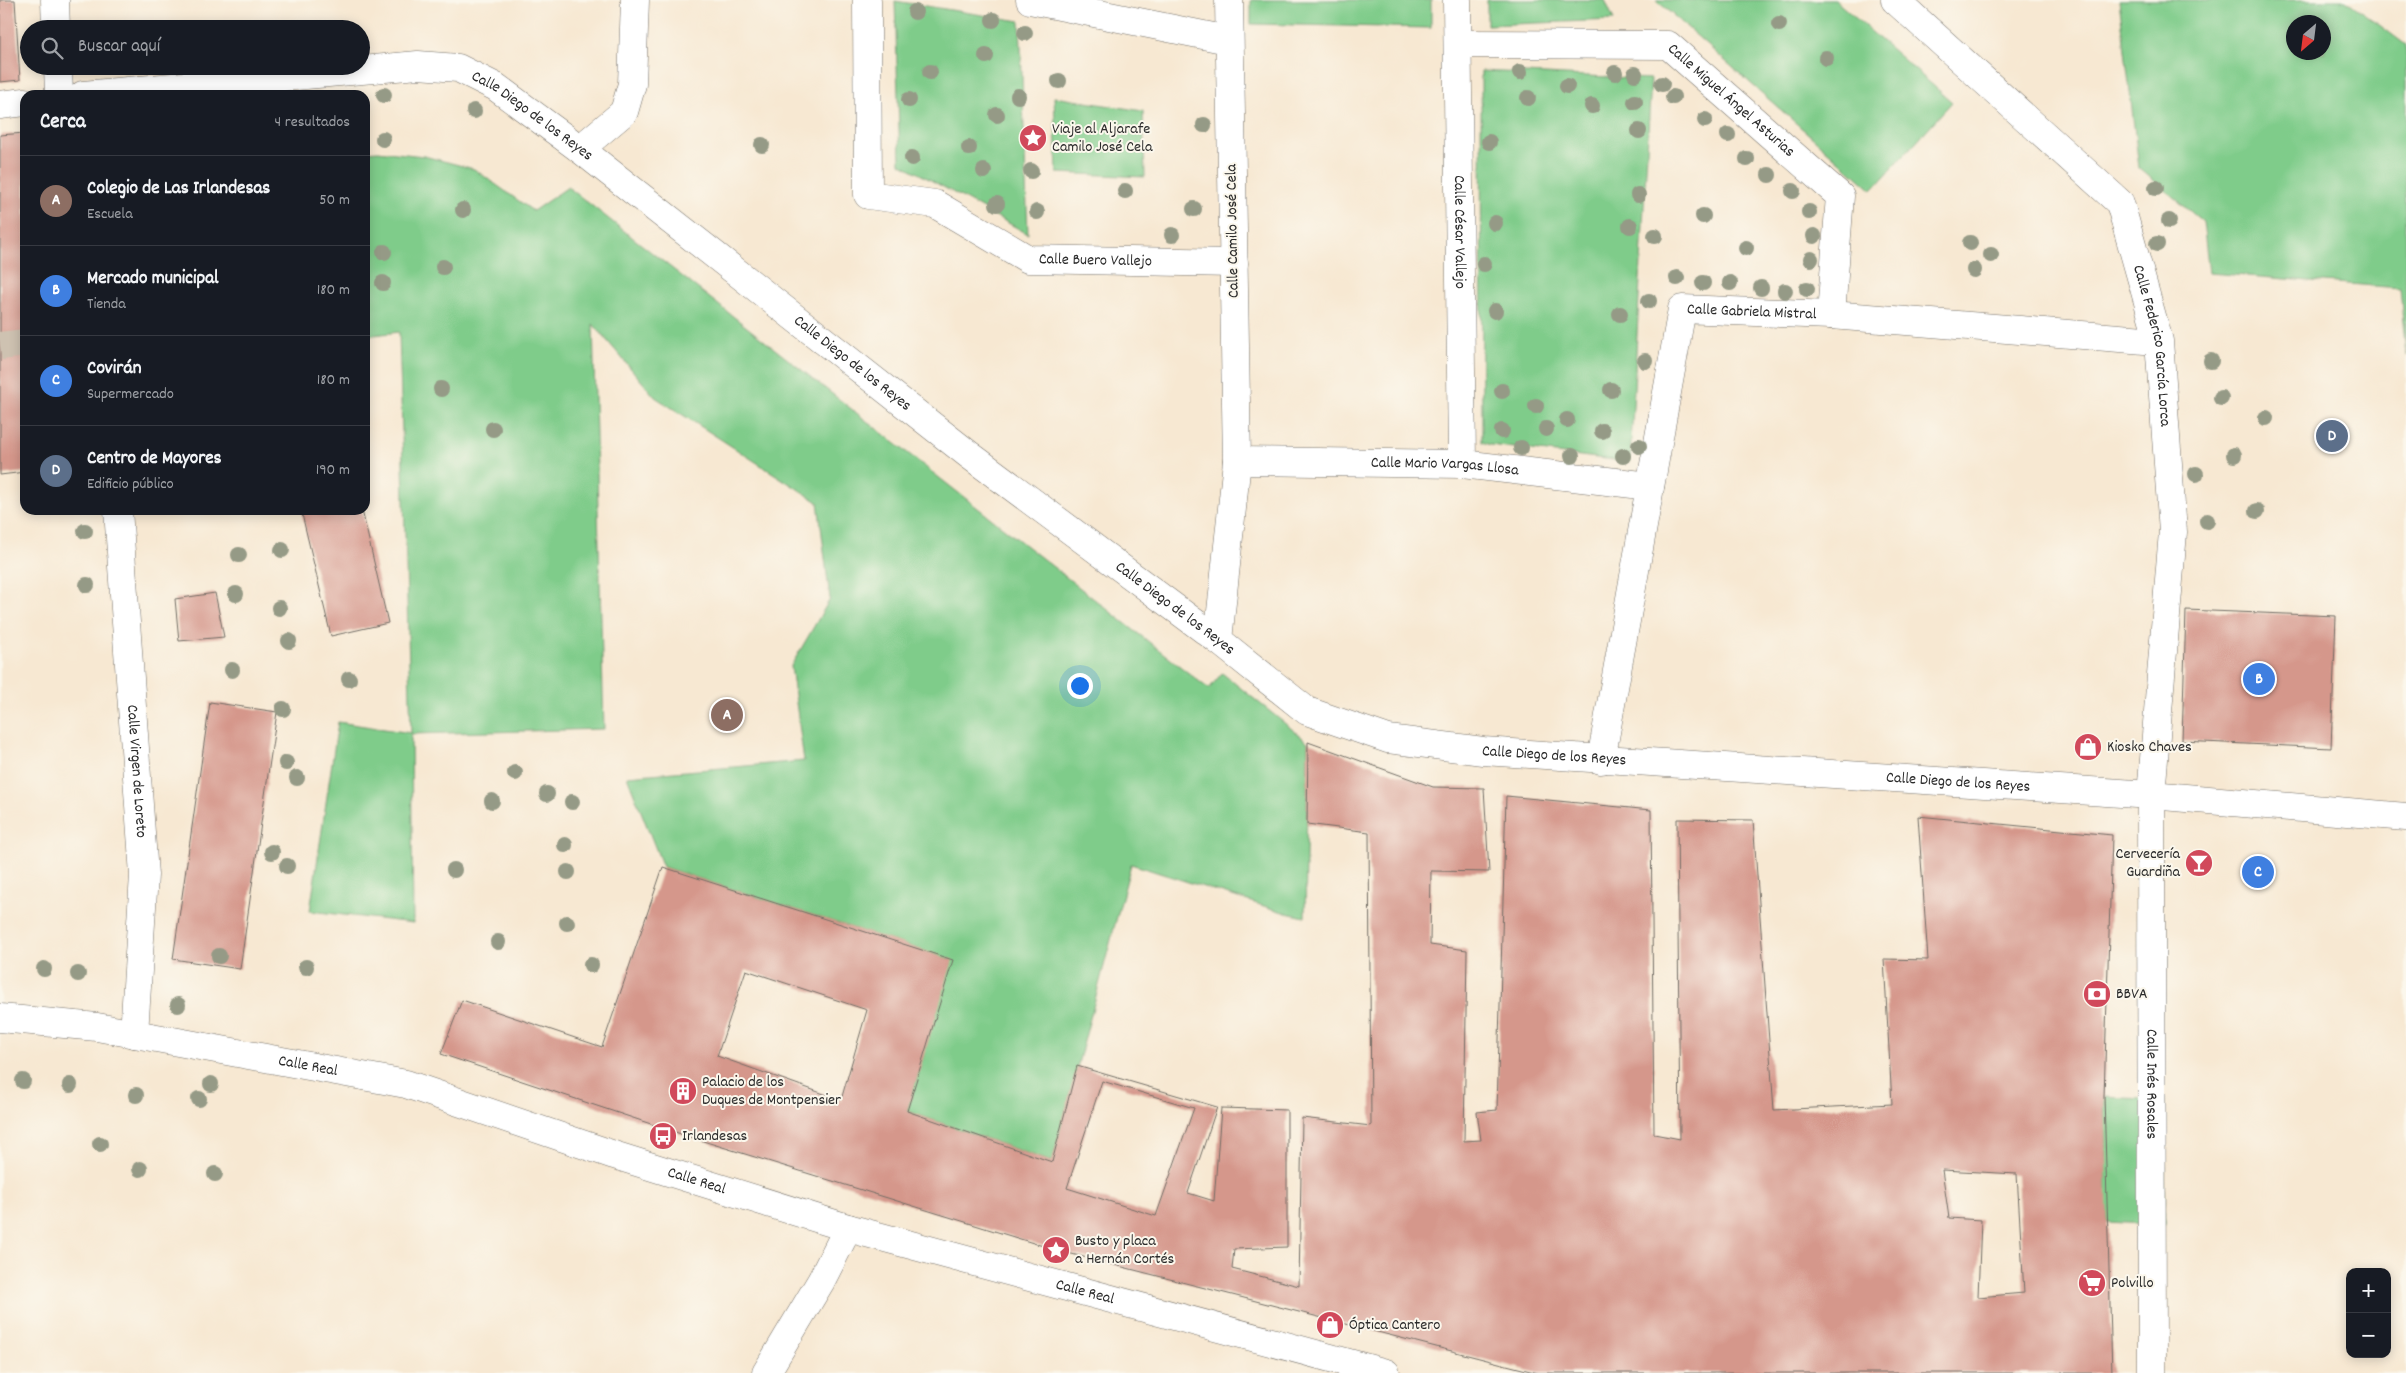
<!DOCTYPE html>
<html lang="es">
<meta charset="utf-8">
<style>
:root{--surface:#171b24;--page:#242831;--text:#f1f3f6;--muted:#9ea1a6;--line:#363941;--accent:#db2777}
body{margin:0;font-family:Dekko,sans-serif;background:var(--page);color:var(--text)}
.controls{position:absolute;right:15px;bottom:15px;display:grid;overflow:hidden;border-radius:10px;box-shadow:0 2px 12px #0003}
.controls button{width:45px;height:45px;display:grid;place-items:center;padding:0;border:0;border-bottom:1px solid var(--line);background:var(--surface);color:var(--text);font:25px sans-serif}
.compass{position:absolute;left:2286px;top:15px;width:45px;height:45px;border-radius:50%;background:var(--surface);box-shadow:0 2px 12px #0003;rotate:208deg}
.you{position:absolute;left:1079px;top:685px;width:18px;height:18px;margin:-12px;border:4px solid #fff;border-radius:50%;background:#1a73e8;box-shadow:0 0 0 8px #1a73e833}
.badge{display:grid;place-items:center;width:32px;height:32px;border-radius:50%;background:var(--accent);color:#fff;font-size:16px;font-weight:700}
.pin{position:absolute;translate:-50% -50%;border:2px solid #fff;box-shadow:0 1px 5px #0006}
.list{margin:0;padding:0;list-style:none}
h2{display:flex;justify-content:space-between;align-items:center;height:65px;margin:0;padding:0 20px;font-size:21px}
h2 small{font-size:16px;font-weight:400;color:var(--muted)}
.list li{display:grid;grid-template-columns:32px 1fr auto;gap:15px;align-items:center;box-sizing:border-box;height:90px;padding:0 20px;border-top:1px solid var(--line)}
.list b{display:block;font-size:19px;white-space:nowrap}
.list p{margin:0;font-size:16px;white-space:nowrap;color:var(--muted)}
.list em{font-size:16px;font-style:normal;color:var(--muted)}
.icon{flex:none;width:28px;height:28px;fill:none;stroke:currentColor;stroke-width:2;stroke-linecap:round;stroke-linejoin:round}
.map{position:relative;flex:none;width:2406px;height:1373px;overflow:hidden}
.search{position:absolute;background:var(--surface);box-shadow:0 2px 12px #0003;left:20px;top:20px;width:350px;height:55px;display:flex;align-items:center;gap:12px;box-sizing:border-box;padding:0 18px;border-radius:28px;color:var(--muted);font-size:19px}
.panel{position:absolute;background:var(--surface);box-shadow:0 2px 12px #0003;left:20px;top:90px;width:350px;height:425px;border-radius:15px}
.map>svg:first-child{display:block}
.green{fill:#7fcc8a;stroke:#557c5a;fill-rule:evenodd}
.building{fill:#d5978b;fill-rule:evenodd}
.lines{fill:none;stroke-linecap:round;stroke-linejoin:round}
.minor-tunnel{stroke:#cec2b1;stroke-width:28;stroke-dasharray:28 14;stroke-linecap:butt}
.minor-casing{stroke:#726d65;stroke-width:29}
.major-casing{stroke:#726d65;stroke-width:29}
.minor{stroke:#fff;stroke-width:28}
.major{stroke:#fff;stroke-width:28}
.tree{fill:#959a86}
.labels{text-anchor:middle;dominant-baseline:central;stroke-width:4;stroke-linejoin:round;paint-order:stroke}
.street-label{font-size:16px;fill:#2b2b2b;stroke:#fbf7ec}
.poi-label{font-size:16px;fill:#2b2b2b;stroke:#fbf7ec;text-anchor:start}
</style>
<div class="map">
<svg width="2406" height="1373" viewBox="0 0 2406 1373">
<rect width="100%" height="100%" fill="#fbf7ec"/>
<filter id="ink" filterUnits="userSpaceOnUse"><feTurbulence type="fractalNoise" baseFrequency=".02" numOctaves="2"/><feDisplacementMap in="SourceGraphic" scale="10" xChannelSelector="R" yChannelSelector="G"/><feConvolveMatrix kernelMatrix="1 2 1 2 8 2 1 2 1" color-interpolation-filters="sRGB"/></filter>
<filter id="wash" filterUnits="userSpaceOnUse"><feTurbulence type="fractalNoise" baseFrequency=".0096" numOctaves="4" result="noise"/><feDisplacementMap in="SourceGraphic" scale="20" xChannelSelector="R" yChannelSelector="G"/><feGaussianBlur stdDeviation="1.12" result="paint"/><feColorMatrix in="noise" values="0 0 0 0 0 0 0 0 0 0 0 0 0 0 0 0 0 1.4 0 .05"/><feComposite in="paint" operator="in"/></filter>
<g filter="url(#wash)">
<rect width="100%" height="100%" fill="#f7e8d2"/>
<g class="green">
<path d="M1251,0h180v28l-180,-4z"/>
<path d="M1487,0h118l9,20 -127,5z"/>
<path d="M1656,0h179l117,102 -80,88z"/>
<path d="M2119,0h227l60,45v311l-6,-68 -191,-15 -6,-51 -64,-54zM2294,22h30v30h-30z"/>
<path d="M895,1l125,20 8,213 -128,-71z"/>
<path d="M1481,71l170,8 -21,383 -140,-17 -8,-3z"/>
<path d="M1054,97l89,14 2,66 -88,-4z"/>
<path d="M378,151l46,5 50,13 59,42 35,-24 641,502 13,-16 86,69 -3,175 -19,-4 -155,-49 -79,298 -145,-51 45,-151 -289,-93 -36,-91 177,-15 -13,-95 39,-67 -12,-97 -163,-105 -62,-73 11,405 -193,5 2,189 -103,-12 28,-189 73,11 -12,-401 -34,4v-184z"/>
<path d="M2104,1097l60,3 1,125 -58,-3z"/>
</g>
<g id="blocks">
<g class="building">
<path d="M0,0h15l5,80 -20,2z"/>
<path d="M25,133v339l-25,3v-340z"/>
<path d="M301,510h61l26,113 -57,13z"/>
<path d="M215,593l9,44 -45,4 -4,-42z"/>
<path d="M2186,610l150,6 -5,132 -149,-7z"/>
<path d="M210,702l67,10 -37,257 -67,-10z"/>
<path d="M1308,742l125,45 51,1 5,84 -58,-1 -1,74 37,5 -3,191 17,-1 -4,-28 20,-2 9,-314 145,14 3,324 26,5 -3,-320 76,1 21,290 118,-6 -8,-145 44,1 -10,-144 194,19 -8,262 8,276h-574l-482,-123 -366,-113 -249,-83 21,-54 140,47 61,-180 290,93 -46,151 145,51 25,-96 140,41 -29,86 26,8 7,-93 66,2v137l-53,2 -2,20 67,17 3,-168 69,8 -2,-294 -62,-8zM746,970l121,40 -26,90 -124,-44zM1102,1081l92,27 -38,108 -89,-28zM1942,1170l75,4 7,119 -46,4 3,-77 -32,-2z"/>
</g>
</g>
</g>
<g filter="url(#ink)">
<use href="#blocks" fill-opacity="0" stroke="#726d65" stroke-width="1"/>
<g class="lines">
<path class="minor-tunnel" d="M0,346l25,-3"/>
<defs>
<g id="minor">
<path d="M55,0l1,29"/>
<path id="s1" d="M867,0l1,195 67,9 93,55 206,4"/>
<path d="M1030,0l198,40"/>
<path id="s2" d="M1457,0l5,464"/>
<path id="s3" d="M1895,0l225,203 39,138 14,191 -22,263 1,578"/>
<path id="s4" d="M1458,44l210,1 172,151 -9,119"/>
<path d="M58,66l1,29"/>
<path id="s5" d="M83,95l335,-30 40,3 38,19 84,62 388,305 250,186 89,71 81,28 95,12 668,44 255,22"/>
<path d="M0,105l25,-3"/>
<path d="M580,149l44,-37 8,-28 3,-84"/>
<path id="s6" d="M1237,461l225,3 188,22"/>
<path id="s7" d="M118,510l26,365 -10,159"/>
<path d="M1218,640l19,-179 -8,-461"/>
<path id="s8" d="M1601,760l81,-451 149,6 326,26"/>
<path d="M766,1373l55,-92 27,-53"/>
</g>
<g id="major">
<path id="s9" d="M0,1018l97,9 309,57 208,71 234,73 538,145"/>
</g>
</defs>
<use href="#minor" class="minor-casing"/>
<use href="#major" class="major-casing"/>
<use href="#minor" class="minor"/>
<use href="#major" class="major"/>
</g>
<g class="tree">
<circle cx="915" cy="12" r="8"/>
<circle cx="993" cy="20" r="8"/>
<circle cx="1779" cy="24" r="8"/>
<circle cx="1025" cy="33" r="8"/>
<circle cx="986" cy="56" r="8"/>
<circle cx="1826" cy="58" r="8"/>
<circle cx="930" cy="72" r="8"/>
<circle cx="1520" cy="72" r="8"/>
<circle cx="1615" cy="73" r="8"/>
<circle cx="1635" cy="74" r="8"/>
<circle cx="1059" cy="81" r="8"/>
<circle cx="1662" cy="84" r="8"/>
<circle cx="1567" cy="86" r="8"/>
<circle cx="384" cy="95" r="8"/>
<circle cx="1018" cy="96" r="8"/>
<circle cx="1673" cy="97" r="8"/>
<circle cx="1528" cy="98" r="8"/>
<circle cx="909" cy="100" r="8"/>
<circle cx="1635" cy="102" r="8"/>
<circle cx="1592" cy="106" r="8"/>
<circle cx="474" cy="111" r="8"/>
<circle cx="997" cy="115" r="8"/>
<circle cx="1705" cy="120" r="8"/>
<circle cx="1204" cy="125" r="8"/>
<circle cx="1639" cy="131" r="8"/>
<circle cx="1728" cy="135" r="8"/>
<circle cx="383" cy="139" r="8"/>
<circle cx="1489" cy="142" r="8"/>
<circle cx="762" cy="145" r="8"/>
<circle cx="969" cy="148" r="8"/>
<circle cx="912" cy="158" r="8"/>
<circle cx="1747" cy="159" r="8"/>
<circle cx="984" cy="171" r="8"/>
<circle cx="1031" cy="171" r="8"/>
<circle cx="1769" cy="175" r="8"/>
<circle cx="2156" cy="188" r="8"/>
<circle cx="1125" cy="191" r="8"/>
<circle cx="1793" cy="191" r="8"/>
<circle cx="1638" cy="195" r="8"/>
<circle cx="997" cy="204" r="8"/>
<circle cx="1194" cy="209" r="8"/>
<circle cx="463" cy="210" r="8"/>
<circle cx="1037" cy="212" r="8"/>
<circle cx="1809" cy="212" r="8"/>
<circle cx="1703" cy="216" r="8"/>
<circle cx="2169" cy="221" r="8"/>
<circle cx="1495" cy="223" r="8"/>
<circle cx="1630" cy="226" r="8"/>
<circle cx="1172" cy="235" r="8"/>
<circle cx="1655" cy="236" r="8"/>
<circle cx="1814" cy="236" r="8"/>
<circle cx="1970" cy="243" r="8"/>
<circle cx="2157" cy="244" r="8"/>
<circle cx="1746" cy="248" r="8"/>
<circle cx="384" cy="252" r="8"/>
<circle cx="1991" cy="255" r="8"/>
<circle cx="1811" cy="259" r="8"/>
<circle cx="1484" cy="264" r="8"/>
<circle cx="443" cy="267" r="8"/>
<circle cx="1974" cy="270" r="8"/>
<circle cx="1677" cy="278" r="8"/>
<circle cx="383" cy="283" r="8"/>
<circle cx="1703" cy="283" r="8"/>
<circle cx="1730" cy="283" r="8"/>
<circle cx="1761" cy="288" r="8"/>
<circle cx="1807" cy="289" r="8"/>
<circle cx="1785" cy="291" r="8"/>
<circle cx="1649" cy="301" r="8"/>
<circle cx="1495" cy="311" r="8"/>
<circle cx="1620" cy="314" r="8"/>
<circle cx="1645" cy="361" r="8"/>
<circle cx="2211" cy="361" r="8"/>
<circle cx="441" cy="389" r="8"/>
<circle cx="1611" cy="390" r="8"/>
<circle cx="1502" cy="391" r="8"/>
<circle cx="2221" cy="398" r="8"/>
<circle cx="1536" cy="406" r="8"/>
<circle cx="2266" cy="418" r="8"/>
<circle cx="1567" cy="420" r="8"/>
<circle cx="493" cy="429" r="8"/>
<circle cx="1546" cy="429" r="8"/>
<circle cx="1502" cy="431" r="8"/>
<circle cx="1602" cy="431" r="8"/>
<circle cx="1639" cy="446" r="8"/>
<circle cx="1521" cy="448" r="8"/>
<circle cx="2234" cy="455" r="8"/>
<circle cx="1572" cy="456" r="8"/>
<circle cx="1623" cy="456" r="8"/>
<circle cx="2196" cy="474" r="8"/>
<circle cx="2257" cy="511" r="8"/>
<circle cx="2207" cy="521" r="8"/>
<circle cx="85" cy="531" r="8"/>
<circle cx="282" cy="550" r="8"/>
<circle cx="239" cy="555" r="8"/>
<circle cx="87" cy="585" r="8"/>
<circle cx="236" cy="594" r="8"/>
<circle cx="279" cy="608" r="8"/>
<circle cx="289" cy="641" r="8"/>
<circle cx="232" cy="670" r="8"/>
<circle cx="349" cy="679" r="8"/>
<circle cx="283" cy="709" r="8"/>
<circle cx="286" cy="763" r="8"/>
<circle cx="515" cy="773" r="8"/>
<circle cx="297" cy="778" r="8"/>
<circle cx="547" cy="794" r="8"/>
<circle cx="492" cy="801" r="8"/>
<circle cx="572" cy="802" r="8"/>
<circle cx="565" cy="845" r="8"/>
<circle cx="272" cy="852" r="8"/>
<circle cx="287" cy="866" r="8"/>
<circle cx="454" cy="870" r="8"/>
<circle cx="568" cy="872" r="8"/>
<circle cx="567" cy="923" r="8"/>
<circle cx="498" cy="942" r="8"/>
<circle cx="219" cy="956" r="8"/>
<circle cx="591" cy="965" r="8"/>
<circle cx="306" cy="967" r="8"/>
<circle cx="44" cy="969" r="8"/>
<circle cx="78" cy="974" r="8"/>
<circle cx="178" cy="1005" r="8"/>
<circle cx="23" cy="1081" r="8"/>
<circle cx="211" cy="1084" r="8"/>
<circle cx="70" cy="1085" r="8"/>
<circle cx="136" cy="1095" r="8"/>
<circle cx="199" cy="1099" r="8"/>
<circle cx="100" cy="1144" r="8"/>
<circle cx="140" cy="1169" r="8"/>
<circle cx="215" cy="1174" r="8"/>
</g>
</g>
<defs>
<symbol id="sight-disc" viewBox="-11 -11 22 22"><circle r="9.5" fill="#d1495b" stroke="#fbf7ec"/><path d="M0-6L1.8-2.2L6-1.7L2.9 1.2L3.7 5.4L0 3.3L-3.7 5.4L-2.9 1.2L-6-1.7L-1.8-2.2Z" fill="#fff"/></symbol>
<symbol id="shop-disc" viewBox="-11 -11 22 22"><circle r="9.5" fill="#d1495b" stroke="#fbf7ec"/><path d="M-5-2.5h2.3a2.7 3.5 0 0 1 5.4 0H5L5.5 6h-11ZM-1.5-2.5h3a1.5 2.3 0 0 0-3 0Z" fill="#fff"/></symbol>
<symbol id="bar-disc" viewBox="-11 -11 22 22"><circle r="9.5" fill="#d1495b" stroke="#fbf7ec"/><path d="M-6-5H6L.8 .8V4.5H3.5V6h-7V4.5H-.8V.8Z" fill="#fff"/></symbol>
<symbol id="bank-disc" viewBox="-11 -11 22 22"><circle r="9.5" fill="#d1495b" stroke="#fbf7ec"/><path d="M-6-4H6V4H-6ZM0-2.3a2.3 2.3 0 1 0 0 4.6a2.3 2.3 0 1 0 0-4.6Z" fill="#fff"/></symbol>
<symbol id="building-disc" viewBox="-11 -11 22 22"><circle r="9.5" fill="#d1495b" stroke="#fbf7ec"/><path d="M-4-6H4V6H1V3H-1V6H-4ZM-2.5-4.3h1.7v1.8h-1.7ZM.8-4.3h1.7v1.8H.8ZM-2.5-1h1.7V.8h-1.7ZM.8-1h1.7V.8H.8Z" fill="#fff"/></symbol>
<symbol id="bus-disc" viewBox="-11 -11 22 22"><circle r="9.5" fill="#d1495b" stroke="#fbf7ec"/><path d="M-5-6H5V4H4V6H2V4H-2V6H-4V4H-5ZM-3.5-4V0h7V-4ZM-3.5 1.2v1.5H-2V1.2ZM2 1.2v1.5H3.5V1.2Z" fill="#fff"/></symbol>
<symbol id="supermarket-disc" viewBox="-11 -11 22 22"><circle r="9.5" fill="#d1495b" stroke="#fbf7ec"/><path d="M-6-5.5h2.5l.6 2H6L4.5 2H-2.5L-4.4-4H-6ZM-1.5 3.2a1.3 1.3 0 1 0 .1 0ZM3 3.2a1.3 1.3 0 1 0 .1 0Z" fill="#fff"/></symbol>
</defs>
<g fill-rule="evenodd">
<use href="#sight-disc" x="1017" y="122" width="32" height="32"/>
<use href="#shop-disc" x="2072" y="731" width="32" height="32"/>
<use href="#bar-disc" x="2183" y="847" width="32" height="32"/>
<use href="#bank-disc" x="2081" y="978" width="32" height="32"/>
<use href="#building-disc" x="667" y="1075" width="32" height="32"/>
<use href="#bus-disc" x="647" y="1120" width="32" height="32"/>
<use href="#sight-disc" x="1040" y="1234" width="32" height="32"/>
<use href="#supermarket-disc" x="2076" y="1267" width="32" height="32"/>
<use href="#shop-disc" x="1314" y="1309" width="32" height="32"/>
</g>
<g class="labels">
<g class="street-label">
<text stroke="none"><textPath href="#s4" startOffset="294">Calle Miguel Ángel Asturias</textPath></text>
<text stroke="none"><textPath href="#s5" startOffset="465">Calle Diego de los Reyes</textPath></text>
<text transform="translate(1233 231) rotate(-91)">Calle Camilo José Cela</text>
<text stroke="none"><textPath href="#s2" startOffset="232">Calle César Vallejo</textPath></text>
<text stroke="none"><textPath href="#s1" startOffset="438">Calle Buero Vallejo</textPath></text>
<text stroke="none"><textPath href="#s8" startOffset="528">Calle Gabriela Mistral</textPath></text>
<text stroke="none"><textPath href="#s3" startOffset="450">Calle Federico García Lorca</textPath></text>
<text stroke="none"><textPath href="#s5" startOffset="870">Calle Diego de los Reyes</textPath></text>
<text stroke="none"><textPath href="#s6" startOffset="208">Calle Mario Vargas Llosa</textPath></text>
<text stroke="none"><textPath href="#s5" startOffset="1275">Calle Diego de los Reyes</textPath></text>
<text stroke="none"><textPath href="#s5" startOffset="1695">Calle Diego de los Reyes</textPath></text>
<text stroke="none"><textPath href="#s7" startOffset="262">Calle Virgen de Loreto</textPath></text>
<text stroke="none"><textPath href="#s5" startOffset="2100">Calle Diego de los Reyes</textPath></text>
<text stroke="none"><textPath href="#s9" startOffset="312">Calle Real</textPath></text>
<text stroke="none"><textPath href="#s3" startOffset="1191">Calle Inés Rosales</textPath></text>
<text stroke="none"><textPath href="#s9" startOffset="718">Calle Real</textPath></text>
<text stroke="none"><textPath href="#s9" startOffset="1122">Calle Real</textPath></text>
</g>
<g class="poi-label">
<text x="1052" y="129">Viaje al Aljarafe<tspan x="1052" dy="18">Camilo José Cela</tspan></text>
<text x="2107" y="747">Kiosko Chaves</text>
<text x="2180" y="854" text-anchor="end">Cervecería<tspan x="2180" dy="18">Guardiña</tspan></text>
<text x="2116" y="994">BBVA</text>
<text x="702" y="1082">Palacio de los<tspan x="702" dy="18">Duques de Montpensier</tspan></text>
<text x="682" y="1136">Irlandesas</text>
<text x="1075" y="1241">Busto y placa<tspan x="1075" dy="18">a Hernán Cortés</tspan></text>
<text x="2111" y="1283">Polvillo</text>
<text x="1349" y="1325">Óptica Cantero</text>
</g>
</g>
</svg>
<div class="controls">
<button>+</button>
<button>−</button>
</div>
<svg class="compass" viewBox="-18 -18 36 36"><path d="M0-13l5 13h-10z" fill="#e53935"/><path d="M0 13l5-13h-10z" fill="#9ea1a6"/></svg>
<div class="you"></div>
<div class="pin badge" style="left:727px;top:715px;background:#8d6e63">A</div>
<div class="pin badge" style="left:2259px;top:679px;background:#3f7fe0">B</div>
<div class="pin badge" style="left:2258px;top:872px;background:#3f7fe0">C</div>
<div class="pin badge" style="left:2332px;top:436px;background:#5c6f8a">D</div>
<div class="search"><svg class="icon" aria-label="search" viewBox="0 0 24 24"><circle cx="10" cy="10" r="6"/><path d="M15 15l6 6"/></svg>Buscar aquí</div>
<section class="panel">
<h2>Cerca<small>4 resultados</small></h2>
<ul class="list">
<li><span class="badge" style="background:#8d6e63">A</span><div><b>Colegio de Las Irlandesas</b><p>Escuela</p></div><em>50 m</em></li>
<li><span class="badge" style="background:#3f7fe0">B</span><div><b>Mercado municipal</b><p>Tienda</p></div><em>180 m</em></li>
<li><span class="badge" style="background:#3f7fe0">C</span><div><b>Covirán</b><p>Supermercado</p></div><em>180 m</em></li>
<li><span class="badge" style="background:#5c6f8a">D</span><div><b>Centro de Mayores</b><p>Edificio público</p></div><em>190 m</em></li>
</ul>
</section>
</div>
